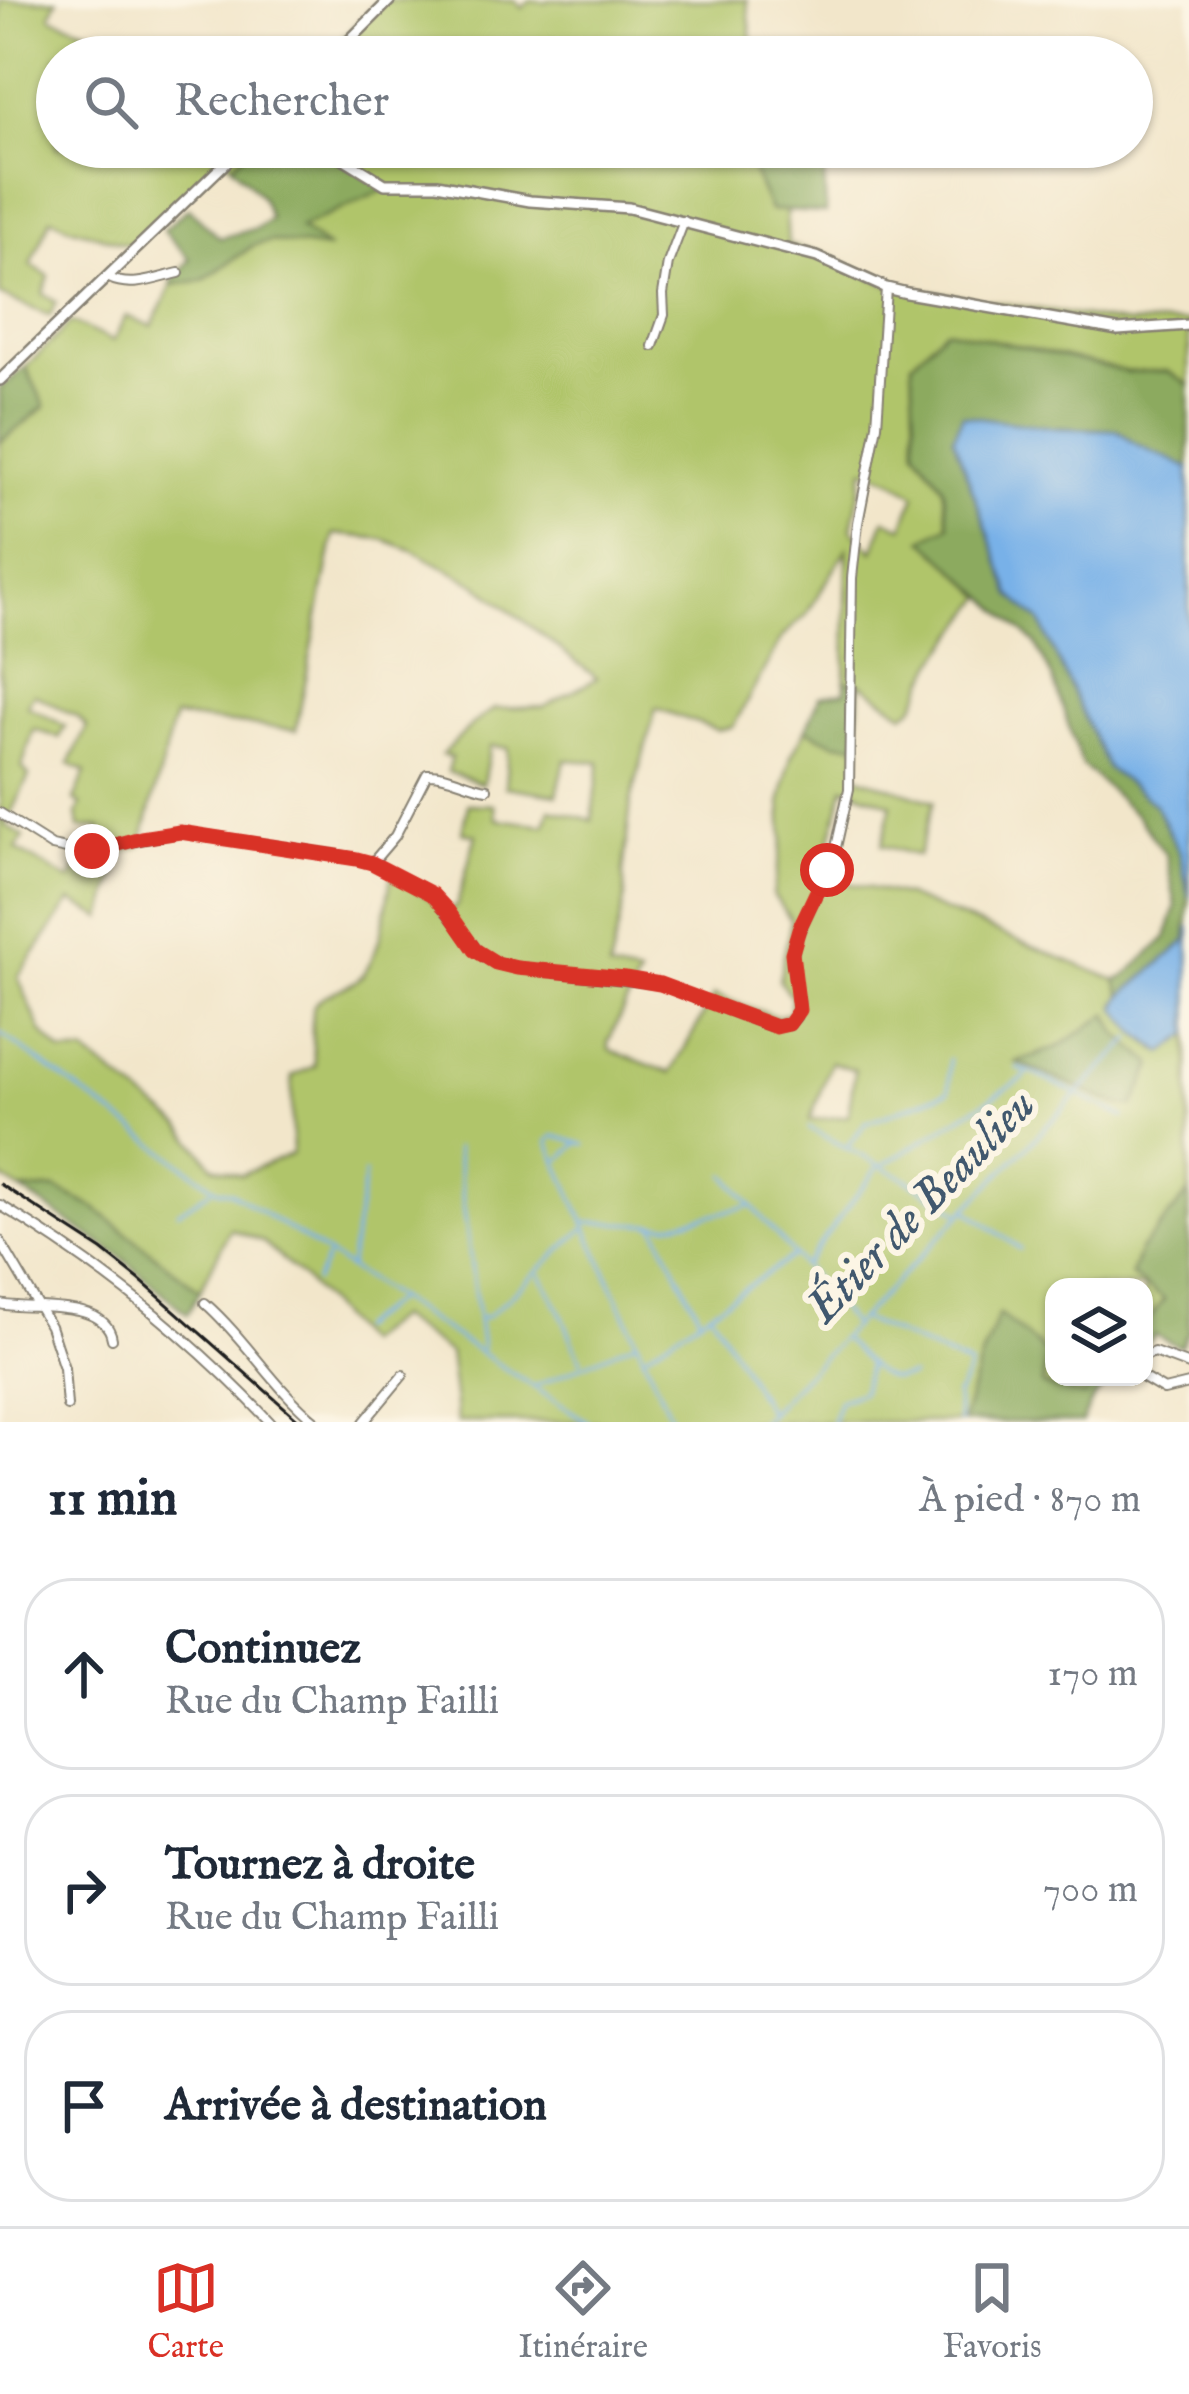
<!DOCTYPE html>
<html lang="fr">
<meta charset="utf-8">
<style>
:root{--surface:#fff;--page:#f6f6f7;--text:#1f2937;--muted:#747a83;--line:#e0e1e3;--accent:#d93025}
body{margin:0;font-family:"IM FELL English",serif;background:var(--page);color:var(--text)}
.controls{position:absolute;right:36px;bottom:36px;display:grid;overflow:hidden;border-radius:24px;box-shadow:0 3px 9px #0004}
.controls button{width:108px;height:108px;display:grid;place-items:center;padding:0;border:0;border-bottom:3px solid var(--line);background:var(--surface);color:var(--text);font:60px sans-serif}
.stop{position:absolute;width:36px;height:36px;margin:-27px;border:9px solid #d93025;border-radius:50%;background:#fff}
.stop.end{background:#d93025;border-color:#fff;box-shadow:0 3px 12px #0008}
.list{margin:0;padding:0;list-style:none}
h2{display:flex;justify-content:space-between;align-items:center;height:156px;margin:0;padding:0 48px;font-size:51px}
h2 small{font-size:39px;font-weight:400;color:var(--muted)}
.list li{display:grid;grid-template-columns:78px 1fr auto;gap:36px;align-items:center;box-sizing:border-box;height:192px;margin:0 24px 24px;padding:0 24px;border:3px solid var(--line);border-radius:48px}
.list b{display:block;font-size:45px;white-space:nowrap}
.list p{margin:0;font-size:39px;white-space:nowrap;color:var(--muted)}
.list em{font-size:39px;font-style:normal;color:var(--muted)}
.icon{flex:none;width:66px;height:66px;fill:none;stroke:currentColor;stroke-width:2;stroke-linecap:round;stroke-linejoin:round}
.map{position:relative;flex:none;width:1189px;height:1422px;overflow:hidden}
.search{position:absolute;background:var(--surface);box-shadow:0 3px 9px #0004;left:36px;right:36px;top:36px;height:132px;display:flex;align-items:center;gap:30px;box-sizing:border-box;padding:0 42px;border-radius:66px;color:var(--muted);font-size:45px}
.sheet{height:804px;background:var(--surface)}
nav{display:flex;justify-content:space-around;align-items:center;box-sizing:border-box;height:168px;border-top:3px solid var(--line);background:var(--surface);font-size:33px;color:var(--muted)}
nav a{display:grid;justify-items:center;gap:6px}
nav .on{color:var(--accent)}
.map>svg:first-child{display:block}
.green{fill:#b0c56a;stroke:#667043;stroke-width:3;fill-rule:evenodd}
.forest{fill:#8caa5e;stroke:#54633d;stroke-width:3}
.water{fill:#78b1e8;stroke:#4a6682;stroke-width:3}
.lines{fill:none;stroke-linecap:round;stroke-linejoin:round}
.stream{stroke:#78b1e8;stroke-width:3}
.minor-casing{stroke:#878173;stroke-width:12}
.tertiary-casing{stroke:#878173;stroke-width:14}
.minor{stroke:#fff;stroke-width:8}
.tertiary{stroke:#fff;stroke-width:9}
.rail{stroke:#1c1c1c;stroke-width:3}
.route{stroke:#d93025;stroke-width:15}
.labels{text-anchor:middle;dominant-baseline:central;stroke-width:12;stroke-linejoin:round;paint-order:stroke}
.water-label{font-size:48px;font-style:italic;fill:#41586e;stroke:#fcf5e5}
</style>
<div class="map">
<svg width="1189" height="1422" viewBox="0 0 1189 1422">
<rect width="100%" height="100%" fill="#fcf5e5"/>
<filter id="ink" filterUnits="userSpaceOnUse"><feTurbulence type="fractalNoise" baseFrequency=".00833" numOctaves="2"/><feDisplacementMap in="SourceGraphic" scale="24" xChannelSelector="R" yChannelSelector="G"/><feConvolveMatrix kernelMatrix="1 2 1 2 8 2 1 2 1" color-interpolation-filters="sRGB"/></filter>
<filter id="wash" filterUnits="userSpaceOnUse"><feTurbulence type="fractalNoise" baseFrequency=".004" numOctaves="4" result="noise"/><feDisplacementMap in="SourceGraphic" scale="48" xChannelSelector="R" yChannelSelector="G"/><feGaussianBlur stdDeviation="2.7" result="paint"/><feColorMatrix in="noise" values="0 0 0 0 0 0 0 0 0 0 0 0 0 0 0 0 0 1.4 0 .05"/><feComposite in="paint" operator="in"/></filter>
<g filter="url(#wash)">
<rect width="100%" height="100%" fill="#f2e6ca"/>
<g class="green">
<path d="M0,0h57l-7,15 3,3 112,39h-108v90h195l-20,18 -8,-8 -91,89 -63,-19 -19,-9 -20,47 18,11 -6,18 13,8 -6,14 -50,-21z"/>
<path d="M379,0h136l7,8 9,-8 14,2 4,-2h198l7,57h-430z"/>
<path d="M320,147h422l28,63h16l2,35 39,10 60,29 241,40 61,-2v63l-21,-14 -40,1 -182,-43 -34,33 4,88 27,36 6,40 -25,13 60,58 -50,67 -20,43 -10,7 -44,-31 -15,-2 2,-132 -41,66 -24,22 -49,90 -16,3 -61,-22 -25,93 -8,72 2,24 -16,73 30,6 -31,66 1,8 62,23 43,-78 63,22 12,-4 3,-16 -13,-16 12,-61 -18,-25 10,-56 -2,-39 10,-44 15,-27 29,14 22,1 -1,32 78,25 -16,55 -36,-11 10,-41 -48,-17 -22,87 12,6 72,16 210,84 6,16 -6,8 21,29 21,18 31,-17v159l-49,57 -9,25 33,24 -20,27v-39h-90v90h42l-12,19 -43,-11 -42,-70 -18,43 -19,64h-505l-8,-69 -52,-36 -34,26 -57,-62 -44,-40 -32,-12 -30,62 -105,-83 -39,-19 -35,1 -21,-13v-735l45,-35 -19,-40 45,-45 42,19 13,-25 26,10 20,-41 32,-5 50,-35 18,-4 53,6 -27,-19 87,-39zM864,469l27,10 24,16 -12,32 -18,-8 -12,32 -21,-22zM334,534l48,5 30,11 67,36 118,92 -53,29 -50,2 -22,16 -30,30 9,2 -3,15 35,12 7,-38 18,2 -3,39 52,8 8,-35 35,2 -8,58 -42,-11 -5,16 -49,-6 -2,-14 -26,-1 -6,28 14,3 -19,70 -11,8 -19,-17 -36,-20c-5,32 -8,66 -25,94 -12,21 -48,21 -53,38 -4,13 1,44 2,58l-23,10v78l-51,21 -28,-9 -32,-40 -96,-73h-23l-21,-22 -23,-54 53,-76 32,17 16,-56 -1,-8 23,-8 33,-129 122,13zM34,694l43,23 10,10 -18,37 17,8 -12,28 7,4 -4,10 2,14h21l5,26 -25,2 -5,17 -6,7 -53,-31 8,-12 -19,-12 24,-49 -7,-9 12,-38 25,9 6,-12 -38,-20zM831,1062l24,8 -7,46 -38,4z"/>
</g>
<g class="forest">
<path d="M252,147h68l66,42 -86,39 29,21 -57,-8 -18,4 -51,35 -31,5 -1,-3 19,-23 -27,-29 25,-22 32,30 37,-10 13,-9 -8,-21 -30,-33z"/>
<path d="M742,147h81l3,66 -56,-3z"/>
<path d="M945,329l183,43 40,-1 21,14v83l-55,-25 -17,-13 -59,-2 -105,9 58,158 29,25 67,147 47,36 26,50 9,45 -3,43 -64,55 -6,-16 8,-3 42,-39 10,-31 -10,-52 -29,-39 -55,-51 -30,-88 -17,-34 -112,-104 26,-14 -6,-39 -27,-36 -4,-87z"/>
<path d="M26,367l19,39 -45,36v-54z"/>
<path d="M845,681l15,2 -3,61 -22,-1 -29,-14 14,-33 25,-4z"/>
<path d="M1108,1014l10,20 35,31 -19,41 -16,-1 -102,-43 42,-15z"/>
<path d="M56,1189l39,19 105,83 -13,23 -66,-57 -100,-67z"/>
<path d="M1189,1193v138l-9,16 -25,-12 -11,11v-20l20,-27 -33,-23 9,-26z"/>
<path d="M999,1314l49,40 -6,31 42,11 12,-19h18l-20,20 -12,25h-120l19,-64z"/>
</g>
<g class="water">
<path d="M963,415l94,13 60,2 17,13 55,25v430l-9,-45 -26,-50 -47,-35 -67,-147 -29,-26 -58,-158z"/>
<path d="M1189,926v108l-26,19 -26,-20 -21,-25 6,-12 64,-55z"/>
</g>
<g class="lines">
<g class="stream">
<path d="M0,1033l218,157 13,2 357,230"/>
<path d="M1017,1068l18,6 89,43"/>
<path d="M809,1128l99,52 51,32"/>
<path d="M585,1145l-31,-9 -6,5 125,281"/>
<path d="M456,1148l26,201"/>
<path d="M847,1148l18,-25 84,-32v-31"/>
<path d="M559,1161l19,-18"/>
<path d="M883,1165l141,-87 3,-7"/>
<path d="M726,1175l127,150"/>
<path d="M968,1211l52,38"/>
<path d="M178,1212l33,-22"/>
<path d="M587,1222l81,3 81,-19"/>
<path d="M655,1226l45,92"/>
<path d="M804,1265l74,-98"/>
<path d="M349,1267l16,-93"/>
<path d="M539,1272l20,36 22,53"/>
<path d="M315,1282l12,-25"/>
<path d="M711,1313l58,100"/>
<path d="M480,1318l7,-1 98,-89"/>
<path d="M861,1319l109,47 -8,21 -6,8 3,27"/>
<path d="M357,1329l40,-31"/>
<path d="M646,1354l147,-98"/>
<path d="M869,1365c14,14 24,16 43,11"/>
<path d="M536,1386l101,-45"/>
<path d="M760,1422l372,-384"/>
<path d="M832,1422l8,-22 22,-8 6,-28 -25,-25"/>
</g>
</g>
</g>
<g filter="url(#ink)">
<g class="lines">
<defs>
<g id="minor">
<path d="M109,278c22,11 48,0 70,-5"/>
<path d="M653,346l11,-31 -1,-21 5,-31 16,-42"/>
<path d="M0,813l52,33 28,6 100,-20 157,23 35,8 60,31 48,60 16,9 21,5 143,16 110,42 19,-1 7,-8 3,-14 -7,-40 3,-22 40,-89 14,-63 3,-211 6,-55 19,-98 9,-137"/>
<path d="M372,863l23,-27 32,-62c20,-1 40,12 60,15"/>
<path d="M0,1205c98,59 191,133 270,217"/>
<path d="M0,1241l50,85 14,42 3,38"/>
<path d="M205,1303c42,37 68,84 111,119"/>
<path d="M0,1304c28,7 106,-6 112,35"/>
<path d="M1144,1356l10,-4 35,13"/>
<path d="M1142,1377l22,13 25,-6"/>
<path d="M364,1422l39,-47"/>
</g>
<g id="tertiary">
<path d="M333,57l57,-57"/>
<path d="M325,147l60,37h52l93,17 99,7 188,49 69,31 21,5 211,37 71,-5"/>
<path d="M0,380l242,-233"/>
</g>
</defs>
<use href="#minor" class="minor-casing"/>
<use href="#tertiary" class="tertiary-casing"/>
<use href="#minor" class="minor"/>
<use href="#tertiary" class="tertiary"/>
<path class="rail" d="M0,1184l102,66 38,30 161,142"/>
</g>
</g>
<g class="lines" filter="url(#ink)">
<path class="route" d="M92,851l49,-13 39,-6 177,27 15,4 60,31 16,17 27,39 21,13 21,5 108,10 35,6 116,43 13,-3 10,-14 -7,-57 7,-24 28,-59"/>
</g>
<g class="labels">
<g class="water-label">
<text transform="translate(922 1207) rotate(-46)">Étier de Beaulieu</text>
</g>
</g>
</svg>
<div class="controls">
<button><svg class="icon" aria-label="layers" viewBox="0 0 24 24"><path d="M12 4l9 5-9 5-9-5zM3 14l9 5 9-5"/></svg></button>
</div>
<div class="stop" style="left:827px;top:870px"></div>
<div class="stop end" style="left:92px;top:851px"></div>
<div class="search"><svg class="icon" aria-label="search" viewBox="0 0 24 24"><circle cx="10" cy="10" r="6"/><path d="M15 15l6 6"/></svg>Rechercher</div>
</div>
<section class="sheet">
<h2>11 min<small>À pied · 870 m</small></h2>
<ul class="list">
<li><svg class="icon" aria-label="ahead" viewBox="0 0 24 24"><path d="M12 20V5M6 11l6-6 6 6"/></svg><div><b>Continuez</b><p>Rue du Champ Failli</p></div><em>170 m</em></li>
<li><svg class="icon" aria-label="right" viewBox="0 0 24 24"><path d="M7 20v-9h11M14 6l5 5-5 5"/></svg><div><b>Tournez à droite</b><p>Rue du Champ Failli</p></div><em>700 m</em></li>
<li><svg class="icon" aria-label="arrive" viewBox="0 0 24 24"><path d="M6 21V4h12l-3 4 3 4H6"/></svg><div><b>Arrivée à destination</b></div></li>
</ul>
</section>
<nav>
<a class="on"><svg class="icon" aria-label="map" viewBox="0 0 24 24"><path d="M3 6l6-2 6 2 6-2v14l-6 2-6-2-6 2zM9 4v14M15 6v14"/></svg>Carte</a>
<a><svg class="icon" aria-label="directions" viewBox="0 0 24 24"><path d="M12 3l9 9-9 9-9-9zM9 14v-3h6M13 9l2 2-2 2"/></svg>Itinéraire</a>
<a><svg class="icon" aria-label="saved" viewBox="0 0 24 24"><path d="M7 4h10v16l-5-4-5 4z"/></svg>Favoris</a>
</nav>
